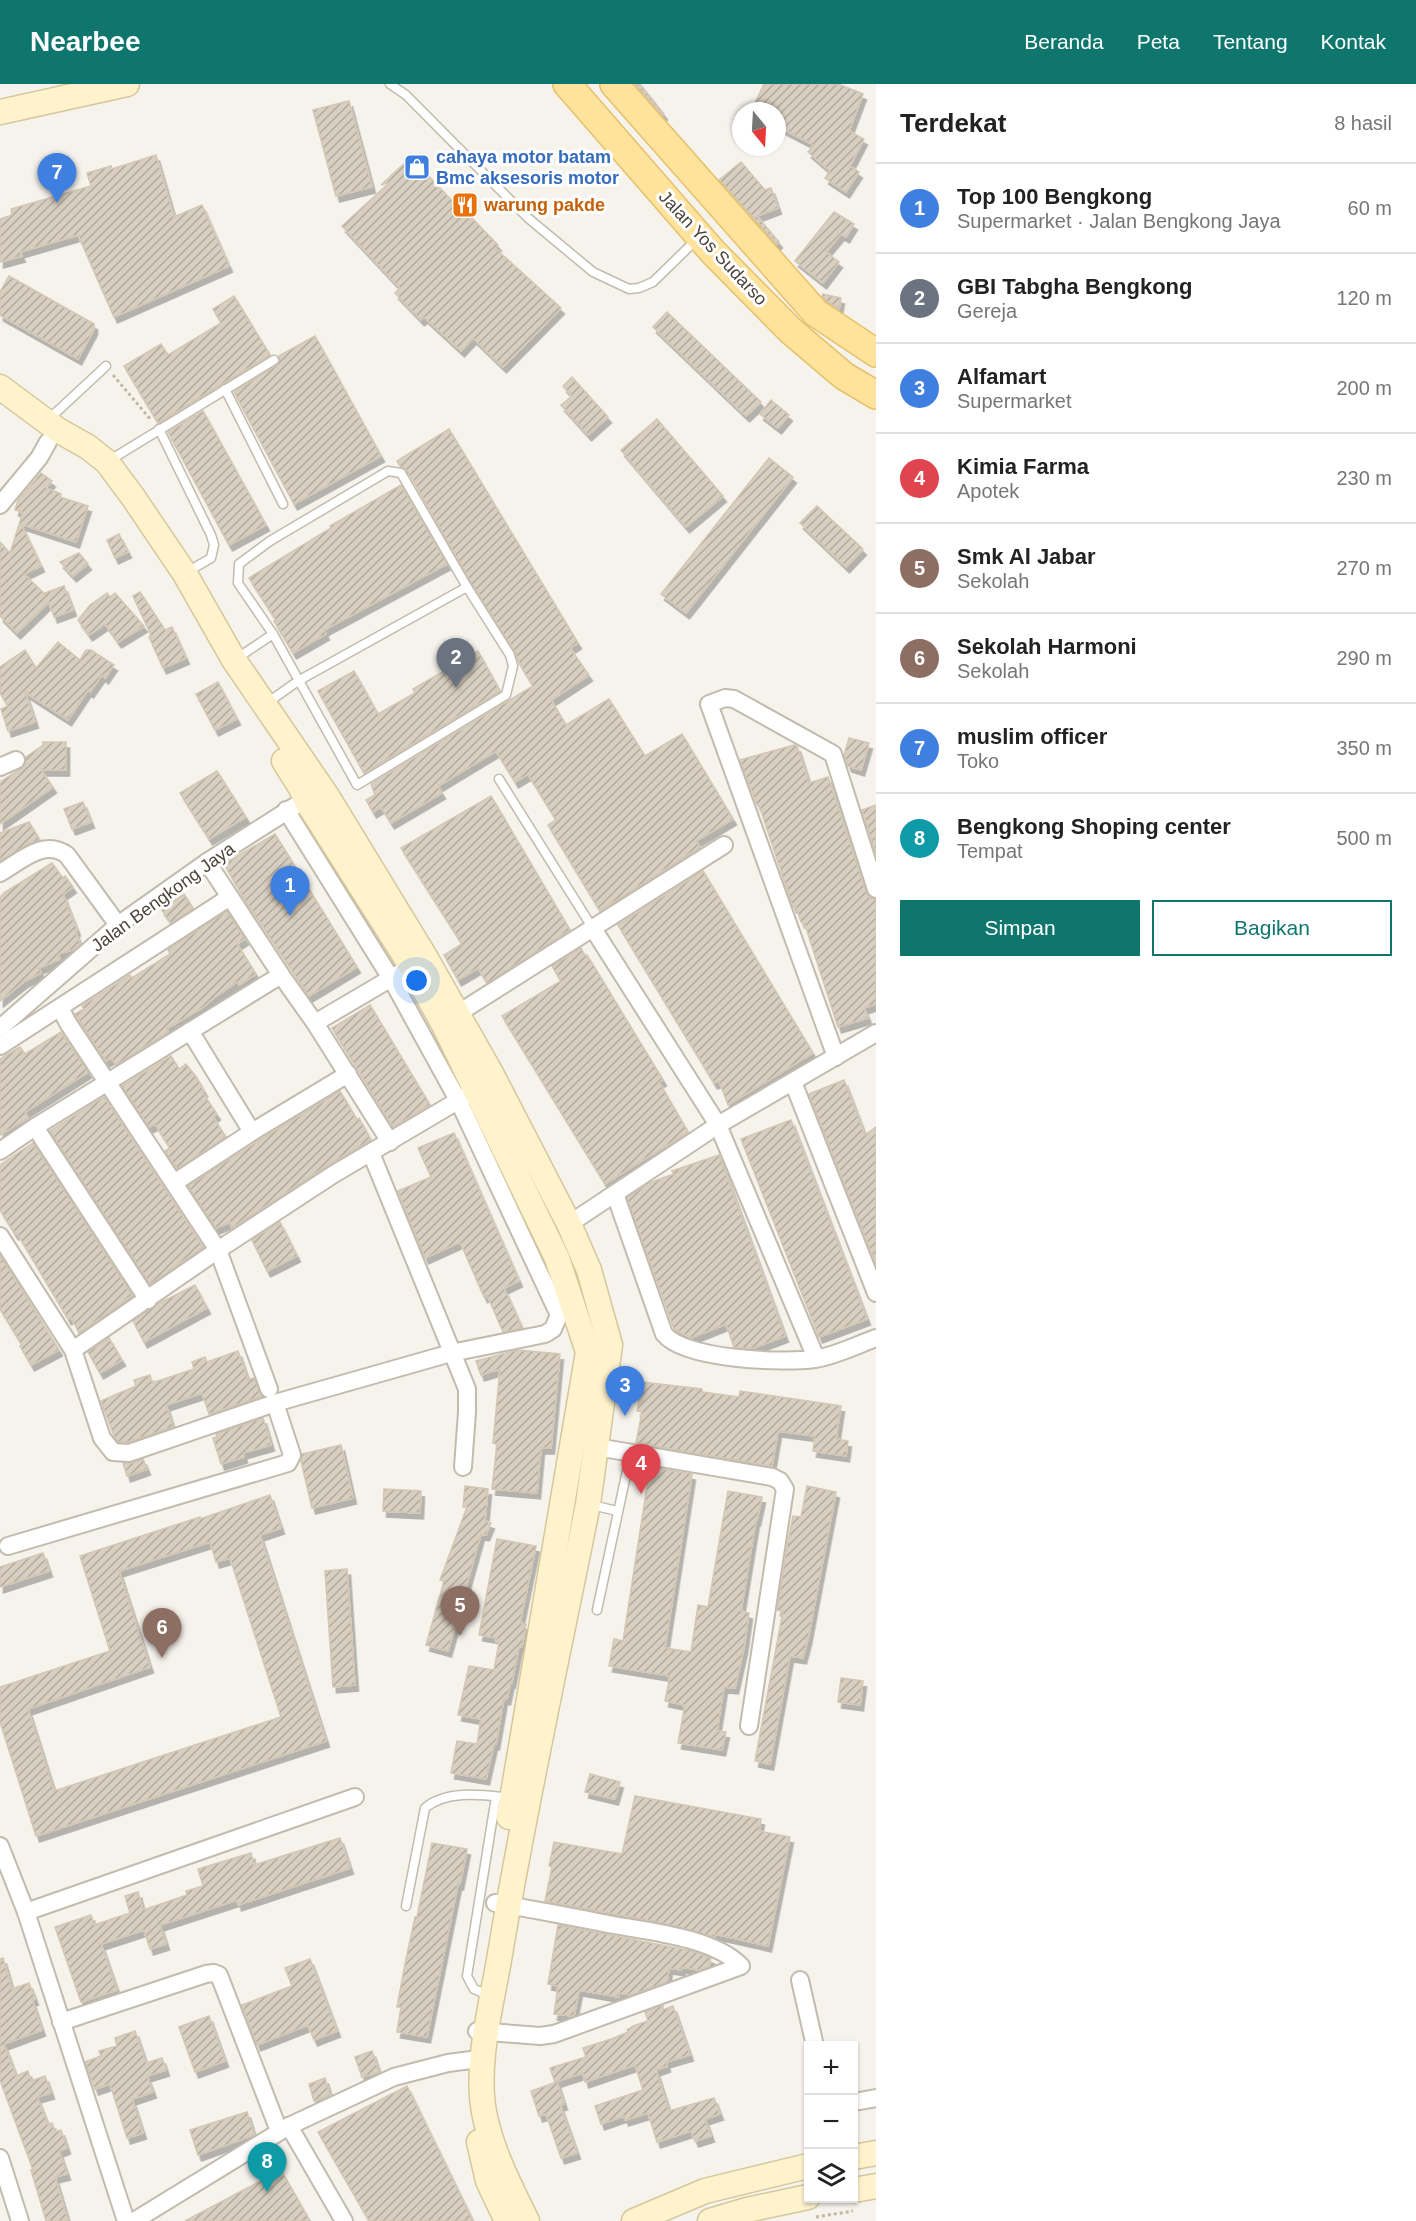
<!DOCTYPE html>
<html lang="id">
<meta charset="utf-8">
<style>
:root{--surface:#fff;--page:#f6f6f6;--text:#222;--muted:#767676;--line:#e0e0e0;--accent:#0f766e}
body{margin:0;font-family:Helvetica,sans-serif;background:var(--page);color:var(--text)}
.controls{position:absolute;right:18px;bottom:18px;display:grid;overflow:hidden;border-radius:0px;box-shadow:0 2px 4px #0004}
.controls button{width:54px;height:54px;display:grid;place-items:center;padding:0;border:0;border-bottom:2px solid var(--line);background:var(--surface);color:var(--text);font:30px sans-serif}
.compass{position:absolute;left:732px;top:18px;width:54px;height:54px;border-radius:50%;background:var(--surface);box-shadow:0 2px 4px #0004;rotate:162deg}
.you{position:absolute;left:417px;top:897px;width:21px;height:21px;margin:-15px;border:4px solid #fff;border-radius:50%;background:#1a73e8;box-shadow:0 0 0 9px #1a73e833}
.badge{display:grid;place-items:center;width:39px;height:39px;border-radius:50%;background:var(--accent);color:#fff;font-size:20px;font-weight:700}
.pin{position:absolute;translate:-50% -50px;filter:drop-shadow(0 2px 3px #0008)}
.pin::after{content:'';position:absolute;top:32px;width:21px;height:18px;background:inherit;clip-path:polygon(0 0,100% 0,50% 100%)}
.list{margin:0;padding:0;list-style:none}
h2{display:flex;justify-content:space-between;align-items:center;height:78px;margin:0;padding:0 24px;font-size:26px}
h2 small{font-size:20px;font-weight:400;color:var(--muted)}
.list li{display:grid;grid-template-columns:39px 1fr auto;gap:18px;align-items:center;box-sizing:border-box;height:90px;padding:0 24px;border-top:2px solid var(--line)}
.list b{display:block;font-size:22px;white-space:nowrap}
.list p{margin:0;font-size:20px;white-space:nowrap;color:var(--muted)}
.list em{font-size:20px;font-style:normal;color:var(--muted)}
.actions{display:flex;gap:12px;padding:18px 24px}
.actions a{flex:1;padding:14px 0;border:2px solid var(--accent);border-radius:0px;text-align:center;font-size:21px;color:var(--accent)}
.actions .main{background:var(--accent);color:#fff}
.icon{flex:none;width:33px;height:33px;fill:none;stroke:currentColor;stroke-width:2;stroke-linecap:round;stroke-linejoin:round}
.map{position:relative;flex:none;width:876px;height:2137px;overflow:hidden}
header{display:flex;align-items:center;gap:36px;box-sizing:border-box;height:84px;padding:0 30px;background:var(--accent);color:#fff}
header strong{font-size:28px}
nav{display:flex;gap:33px;margin-inline-start:auto;font-size:21px}
main{display:flex}
aside{flex:1;background:var(--surface)}
.map>svg:first-child{display:block}
.building{fill:url(#building-hatch);stroke:#d3c7b4;stroke-width:1.5;fill-rule:evenodd;filter:url(#shadow)}
.lines{fill:none;stroke-linecap:round;stroke-linejoin:round}
.service-casing{stroke:#c2bbae;stroke-width:11}
.minor-casing{stroke:#c2bbae;stroke-width:20}
.secondary-casing{stroke:#d6c79b;stroke-width:27}
.primary-casing{stroke:#e6c16a;stroke-width:30}
.path{stroke:#c4b79f;stroke-width:3;stroke-dasharray:3 3;stroke-linecap:butt}
.service{stroke:#fff;stroke-width:8}
.minor{stroke:#fff;stroke-width:16}
.secondary{stroke:#fff3cd;stroke-width:24}
.primary{stroke:#ffe39c;stroke-width:27}
.labels{text-anchor:middle;dominant-baseline:central;stroke-width:6;stroke-linejoin:round;paint-order:stroke}
.shop-label{font-size:18px;font-weight:bold;fill:#366cbe;stroke:#fff;text-anchor:start}
.food-label{font-size:18px;font-weight:bold;fill:#c56008;stroke:#fff;text-anchor:start}
.street-label{font-size:18px;fill:#4b4439;stroke:#fff}
</style>
<header>
<strong>Nearbee</strong>
<nav><a>Beranda</a><a>Peta</a><a>Tentang</a><a>Kontak</a></nav>
</header>
<main>
<div class="map">
<svg width="876" height="2137" viewBox="0 0 876 2137">
<defs>
<pattern id="building-hatch" width="6" height="6" patternUnits="userSpaceOnUse" patternTransform="scale(1.5)"><rect width="6" height="6" fill="#d8cfc1"/><path d="M-1 1l2-2M0 6l6-6M5 7l2-2" fill="none" stroke="#b1aa9e"/></pattern>
<filter id="shadow"><feDropShadow dx="3.5" dy="6" stdDeviation="0" flood-color="#0004"/></filter>
</defs>
<rect width="100%" height="100%" fill="#f6f3ec"/>
<g class="building">
<path d="M635,0h5l24,30 -1,1z"/>
<path d="M764,0h74l25,10 -14,37 15,8 -14,27 9,6 -13,20 -21,-14 5,-7 -22,-19 6,-7 -37,-19v-15h-26z"/>
<path d="M349,17l23,86 -36,9 -23,-86z"/>
<path d="M156,71l18,62 28,-12 27,61 -115,51 -36,-82 -58,17 2,4 -22,6v-43l12,-4 -1,-6 80,-23 -4,-13 24,-7 1,3z"/>
<path d="M411,73l59,63 2,-2 26,27 -3,3 66,60 -58,59 -30,-29 -12,13 -37,-34 -3,3 -26,-27 5,-5 -58,-62 48,-44 -9,3z"/>
<path d="M741,78l24,28 6,-2 7,20 -21,8 22,26 -2,2 -58,-64z"/>
<path d="M834,128l20,12 -8,13 -5,-3 -15,18 13,10 -16,21 -28,-22z"/>
<path d="M9,192l85,48v5l-16,30 -78,-44v-23z"/>
<path d="M823,210l18,4 -2,11 -13,-8 -4,-5z"/>
<path d="M234,212l36,59 -112,68 -34,-57 37,-22 7,11 53,-32 -8,-14z"/>
<path d="M667,228l94,90 -15,14 -93,-89z"/>
<path d="M315,252l66,120 -87,48 -60,-112 43,-27 3,-5 -1,-4z"/>
<path d="M572,293l36,40 -20,18 -27,-30 11,-9 -9,-10z"/>
<path d="M771,316l18,15 -11,13 -18,-14z"/>
<path d="M203,327l63,114 -37,20 -61,-113z"/>
<path d="M657,335l66,77 -37,31 -65,-77z"/>
<path d="M449,345l129,214 -8,5 19,27 -38,25 15,25 43,-26 36,57 37,-22 51,85 -37,22 4,6 -100,64 -52,-86 8,-5 -28,-46 -13,8 -19,-31 -58,35 4,7 -51,30 -10,-16 -8,5 -7,-12 9,-5 -4,-11 162,-98 -14,-23 -4,-11 -43,-68 -65,-114 -7,-4 -3,-5z"/>
<path d="M769,374l24,19 -107,136 -25,-19z"/>
<path d="M41,389l11,8 -6,7 15,6 -1,3 28,9 -12,36 -55,-18 20,42 -17,8 22,21 -1,-2 19,-7 9,24 -19,7 -5,-15 -32,31 -17,-17v-74l10,11 13,-41 -8,-2 3,-10z"/>
<path d="M401,401l46,79 -123,66 2,4 -33,19 -19,-32 2,-1 -27,-42 82,-50 -1,-2z"/>
<path d="M817,422l46,43 -17,18 -46,-44z"/>
<path d="M119,450l9,18 -13,6 -8,-18z"/>
<path d="M79,469l9,11 -15,12 -13,-14z"/>
<path d="M140,508l25,38 7,-3 14,31 -23,10 -14,-31 2,-2 -18,-39z"/>
<path d="M107,509l3,4 5,-4 29,33 -26,16 -13,-18 -16,11 -11,-15 12,-15z"/>
<path d="M58,558l22,18 6,-10h5l23,15 -9,13 -3,-3 -12,17 -2,-2 -20,30 -43,-28 10,30 -27,9 -7,-22 7,-3 -8,-13v-26l25,-17 11,18z"/>
<path d="M478,567l22,40 -136,82 -46,-82 36,-20 24,43 37,-21 -2,-4z"/>
<path d="M218,598l19,37 -22,11 -19,-36z"/>
<path d="M849,654l20,5 -8,27 -13,-4 -4,-11z"/>
<path d="M43,658h23v28h-25l12,17 -53,37v-42l24,-15 2,-10 17,-12z"/>
<path d="M794,661l3,1 12,37 19,-6 38,115 3,5 7,2v105l-12,4 4,10 -30,9 -34,-105h-3l-5,-16 -3,1 -34,-102h-2l-17,-45z"/>
<path d="M217,687l29,46 -37,22 -29,-46z"/>
<path d="M491,712l79,134 -83,53 -9,-15 -20,12 -14,-25 18,-11 -61,-96z"/>
<path d="M83,718l8,20 -19,7 -8,-20z"/>
<path d="M876,721v49l-14,-44z"/>
<path d="M29,738l11,18 -12,4 -28,17v-28z"/>
<path d="M275,750l82,133 -48,29 -64,-96 -21,-36z"/>
<path d="M52,779l11,15 2,-2 8,11 -10,7 14,36h-2l5,14 -5,5 -17,5 2,5 -21,9 2,5 -16,8 -25,20v-104l5,-5z"/>
<path d="M703,787l110,182 -85,52 -9,-24 -5,2 -96,-158z"/>
<path d="M184,810l9,14 -22,15 -10,-14z"/>
<path d="M227,827l18,28 -8,5 19,30 -17,11 -2,-3 -22,15 -13,11 -36,21 2,2 -9,7 -43,27 -5,-7 -5,3 -31,-47 9,-5 -2,-3 48,-31 2,3 38,-24 -2,-4z"/>
<path d="M581,864l4,8 2,-1 76,125 -4,2 29,50 -83,52 -103,-168 59,-35 -9,-15z"/>
<path d="M370,921l60,100 -37,22 -61,-99z"/>
<path d="M61,948l27,40 -63,40 3,6 -28,17v-76l20,-12 5,7z"/>
<path d="M171,972l8,13 7,-5 11,14 7,13 -2,1 15,22 -4,3 13,20 -49,32 -12,-18 5,-3 -15,-24 -6,3 -27,-41z"/>
<path d="M844,996l21,55 11,-8v137l-67,-170z"/>
<path d="M340,1007l17,29 2,-2 12,22 -43,25 -96,63 -2,-6 -14,6 -28,-42 70,-45z"/>
<path d="M104,1013l99,150 -53,37 -100,-153z"/>
<path d="M791,1036l76,199 -48,18 -78,-198z"/>
<path d="M454,1049l65,148 -15,7 18,40 -19,4 -16,-37 -3,2 -24,-55 -35,16 -27,-67 33,-14 -13,-29z"/>
<path d="M33,1059l99,152 -53,38 -8,-16 -3,2 -51,-86 -2,1 -15,-24v-45z"/>
<path d="M719,1071l66,181 -34,13 -17,-2 -8,-23 -35,14 -17,-9 -47,-131 22,-15 25,-9 -2,-3z"/>
<path d="M280,1138l17,34 -30,15 -15,-31z"/>
<path d="M0,1171l59,95 -28,15 -11,-19 2,-1 -22,-36z"/>
<path d="M195,1201l12,23 -63,34 -11,-21 25,-17z"/>
<path d="M109,1254l13,22 -22,13 -12,-21z"/>
<path d="M518,1266l42,4 -9,94h-10l-4,45 -45,-4 5,-45 -4,-1 7,-74 -19,6 -5,-14z"/>
<path d="M238,1267l10,29 6,-2 8,18 -53,18 -7,-21 -36,12 7,22 -45,15h-10l-4,-6 -13,-35 35,-15 -2,-6 16,-5 2,8 42,-14 -2,-7 13,-5 2,5z"/>
<path d="M642,1298l60,7v3l37,5 1,-6 101,15 -5,33 12,2 -2,15 -33,-5 2,-15 -37,-5 -6,35 -136,-23 6,-31 -5,-1z"/>
<path d="M263,1334l8,27 -28,8 1,4 -23,7 -8,-26 4,-1 -1,-3z"/>
<path d="M341,1361l12,53 -41,10 -11,-47 1,-7z"/>
<path d="M143,1375l4,10 -20,7 -4,-13h9z"/>
<path d="M650,1383l42,7 -27,174 26,4 7,-47 10,2 20,-116 34,6 -5,23h-1l-15,91 8,2 -5,35 -9,40 -11,-1 -7,44 9,1 -4,18 -44,-7 7,-38 -20,-4 5,-25 -61,-10 5,-27 9,2z"/>
<path d="M465,1402l23,3 -3,32 6,2 -5,12 -5,-1 -33,117 -22,-6 18,-64 -4,-1 27,-73h-4z"/>
<path d="M807,1402l29,6 -28,147 -5,19 -13,-2 -20,108 -15,-3 28,-150 -6,-1 11,-68 5,-26 8,1z"/>
<path d="M384,1405l37,2 -1,22 -37,-2z"/>
<path d="M270,1411l11,33 -21,7 66,206 -290,95 -36,-114v-35l110,-36 -30,-95 120,-39v2zM210,1458l6,20 14,-4 51,159 -227,74 -26,-82 122,-42 -31,-96z"/>
<path d="M497,1455l39,7 -16,77 6,1 -4,23 -3,-1 -7,36 -1,-1 -4,18 -3,-1 -8,46h-2l-8,35 -35,-6 6,-32 20,3 4,-25 -23,-4 11,-49 25,4 5,-28h-3l1,-4 -18,-3z"/>
<path d="M43,1469l6,18 -49,16v-20z"/>
<path d="M347,1485l8,116 -22,2 -8,-116z"/>
<path d="M841,1594l22,3 -3,24 -22,-3z"/>
<path d="M590,1690l30,8 -5,17 -30,-7z"/>
<path d="M635,1712l126,23 -2,12 31,6 -22,109 -53,-12v3l-57,-15 -113,-21 7,-34 -3,-1 5,-24 68,12z"/>
<path d="M340,1754l10,30 -112,37 -1,-5 -77,25 6,19 -16,5 -6,-19 -43,14 16,46 -36,12 -26,-75 36,-12 3,10 36,-12 -5,-17 13,-4 5,18 44,-15 -1,-4 17,-5 -5,-17 53,-16 3,12z"/>
<path d="M432,1759l35,6 -7,35h-2l-31,153 -30,-5 4,-25h-4l8,-43 10,-47h2z"/>
<path d="M558,1841l134,26 19,7 -2,8 -11,4 -16,-3 -1,3 -12,-2 -2,14 -35,13 -13,-2v4l-40,-7 -5,26 -20,-2 4,-28 -10,-2z"/>
<path d="M3,1874l9,31 17,-6 6,16 -3,1 10,30 -38,14 12,32 12,-5 3,10 14,-5 6,17 -14,4 11,28 4,-2 3,9 6,-2 6,18 -8,3 8,23 -12,3 13,44h-22l-15,-51h2l-33,-90v-121z"/>
<path d="M310,1875l27,72 -23,9 -6,-15 -51,20 -15,-40 50,-19 -7,-18z"/>
<path d="M663,1921v5l10,-4 17,49 -24,7 1,4 -11,4 13,41 45,-13 6,16 -15,5 6,17 -16,5 -4,-10 -34,11 -9,-29 -23,7 -1,-4 -23,8 -6,-18 48,-16 -8,-25 -50,17 -2,-9 -28,9 -5,-14 36,-11 -3,-9 31,-10 14,-6 -1,-2 6,-4 15,-5 -3,-9z"/>
<path d="M209,1932l16,45 -30,11 -16,-45z"/>
<path d="M135,1947l11,32 16,-5 4,12 -19,6 6,16 -21,7 11,34 -16,5 -17,-54 -15,5 -10,-27 16,-6 -2,-5 18,-5 -2,-8z"/>
<path d="M372,1967l7,21 -17,5 -7,-20z"/>
<path d="M325,1994l5,17 -16,6 -5,-17z"/>
<path d="M557,1998l7,22 -4,1 17,48 -16,5 -15,-44 -7,2 -8,-25z"/>
<path d="M407,2002l66,135h-104l-51,-89z"/>
<path d="M247,2028l7,23 -56,20 -8,-25z"/>
<path d="M281,2086l29,51h-125z"/>
</g>
<g class="lines">
<defs>
<g id="service">
<path d="M390,0l16,11 122,123 65,54 36,17 10,-1 14,-6 44,-43"/>
<path d="M225,305l58,115"/>
<path d="M49,335l57,-53"/>
<path d="M159,345l52,106 3,10 -3,13 -24,14"/>
<path d="M110,376l164,-100"/>
<path d="M388,387l13,2 66,114 43,68 3,11 -7,29 -149,90 -84,-151 -35,-51 1,-19 31,-23z"/>
<path d="M236,575l37,-25"/>
<path d="M267,619l31,-22 169,-94"/>
<path d="M499,695l93,148"/>
<path d="M588,1420l29,7"/>
<path d="M597,1526l34,-158"/>
<path d="M406,1822l19,-98c20,-17 53,-14 77,-11"/>
<path d="M481,1908l-7,-3 -7,-13 29,-179"/>
</g>
<g id="minor">
<path d="M0,421l39,-47 9,-16"/>
<path d="M0,683l16,-7"/>
<path d="M0,789c21,-12 44,-35 67,-18l51,70"/>
<path d="M230,813l51,78 34,48 75,119"/>
<path d="M592,843l126,198 98,233"/>
<path d="M60,924l8,15 150,227 51,139"/>
<path d="M457,930l267,-169"/>
<path d="M315,939l85,-50"/>
<path d="M0,944l118,-103 89,-63 88,-56"/>
<path d="M190,947l62,101"/>
<path d="M0,962l230,-149 -23,-35"/>
<path d="M836,973l-127,-353 16,-6 9,1 99,55 43,135"/>
<path d="M793,998l83,211"/>
<path d="M35,1043l113,173"/>
<path d="M0,1067l35,-24 246,-152"/>
<path d="M371,1069l96,236v23l-4,55"/>
<path d="M174,1099l78,-51 96,-58"/>
<path d="M615,1110l49,140c21,26 119,29 151,25 20,-3 42,-14 61,-21"/>
<path d="M569,1140l149,-99 158,-92"/>
<path d="M0,1152l73,114 29,88 11,14 16,1 146,-50 176,-50 94,-19 8,-5 6,-14 -100,-213 -67,-122 -106,-170"/>
<path d="M73,1266l145,-100 116,-76 132,-78"/>
<path d="M597,1363l175,30 8,4 5,8 -36,237"/>
<path d="M8,1462l280,-83 4,-8 -17,-52"/>
<path d="M0,1762l26,66 100,309"/>
<path d="M26,1828l329,-115"/>
<path d="M800,1896l15,66"/>
<path d="M61,1938l145,-48 8,-1 5,2 60,156"/>
<path d="M477,1947l63,5 14,-2 187,-68c-29,-30 -98,-35 -138,-43 -36,-7 -72,-14 -108,-20"/>
<path d="M854,2018l22,-4"/>
<path d="M289,2042l55,95"/>
<path d="M0,2074l20,63"/>
<path d="M134,2137l155,-95 105,-49 54,-14 23,-3"/>
</g>
<g id="secondary">
<path d="M0,28l127,-28"/>
<path d="M0,303l58,43 30,17 19,15 26,35 52,77 49,86 93,136 97,159 68,120 77,149 20,46 21,75 -22,159c-30,150 -63,300 -88,450 -8,49 -25,109 -16,158 7,38 26,74 43,109"/>
<path d="M284,677l17,27 5,12 104,164 34,61 113,233 31,94 -79,465"/>
<path d="M479,2058l9,39 19,40"/>
<path d="M854,2073l22,-4"/>
<path d="M854,2106l22,-4"/>
<path d="M634,2137l71,-30 103,-25"/>
<path d="M710,2137l37,-11 61,-13"/>
</g>
<g id="primary">
<path d="M567,0l146,168 78,79 53,45 32,19"/>
<path d="M614,0l202,229 60,40"/>
</g>
</defs>
<use href="#service" class="service-casing"/>
<use href="#minor" class="minor-casing"/>
<use href="#secondary" class="secondary-casing"/>
<use href="#primary" class="primary-casing"/>
<g class="path">
<path d="M113,291l38,45"/>
<path d="M816,2133l37,-6"/>
</g>
<use href="#service" class="service"/>
<use href="#minor" class="minor"/>
<use href="#secondary" class="secondary"/>
<use href="#primary" class="primary"/>
</g>
<defs>
<symbol id="shop-square" viewBox="-11 -11 22 22"><rect x="-9" y="-9" width="18" height="18" rx="4" fill="#3f7fe0" stroke="#fff"/><path d="M-5-2.5h2.3a2.7 3.5 0 0 1 5.4 0H5L5.5 6h-11ZM-1.5-2.5h3a1.5 2.3 0 0 0-3 0Z" fill="#fff"/></symbol>
<symbol id="restaurant-square" viewBox="-11 -11 22 22"><rect x="-9" y="-9" width="18" height="18" rx="4" fill="#e8710a" stroke="#fff"/><path d="M-5-6h1v4h1v-4h1v4h1v-4h1v5L-1.5 .5V6h-2V.5L-5-1ZM5-6V6H3V1.5H1.5Q1.5-4 5-6Z" fill="#fff"/></symbol>
</defs>
<g fill-rule="evenodd">
<use href="#shop-square" x="402" y="68" width="30" height="30"/>
<use href="#restaurant-square" x="450" y="106" width="30" height="30"/>
</g>
<g class="labels">
<g class="shop-label">
<text x="436" y="73">cahaya motor batam<tspan x="436" dy="21">Bmc aksesoris motor</tspan></text>
</g>
<g class="food-label">
<text x="484" y="121">warung pakde</text>
</g>
<g class="street-label">
<text transform="translate(713 164) rotate(47)">Jalan Yos Sudarso</text>
<text transform="translate(163 813) rotate(-36)">Jalan Bengkong Jaya</text>
</g>
</g>
</svg>
<div class="controls">
<button>+</button>
<button>−</button>
<button><svg class="icon" aria-label="layers" viewBox="0 0 24 24"><path d="M12 4l9 5-9 5-9-5zM3 14l9 5 9-5"/></svg></button>
</div>
<svg class="compass" viewBox="-18 -18 36 36"><path d="M0-13l5 13h-10z" fill="#e53935"/><path d="M0 13l5-13h-10z" fill="#767676"/></svg>
<div class="you"></div>
<div class="pin badge" style="left:290px;top:832px;background:#3f7fe0">1</div>
<div class="pin badge" style="left:456px;top:604px;background:#6b7280">2</div>
<div class="pin badge" style="left:625px;top:1332px;background:#3f7fe0">3</div>
<div class="pin badge" style="left:641px;top:1410px;background:#e0444e">4</div>
<div class="pin badge" style="left:460px;top:1552px;background:#8d6e63">5</div>
<div class="pin badge" style="left:162px;top:1574px;background:#8d6e63">6</div>
<div class="pin badge" style="left:57px;top:119px;background:#3f7fe0">7</div>
<div class="pin badge" style="left:267px;top:2108px;background:#0f9aa8">8</div>
</div>
<aside>
<h2>Terdekat<small>8 hasil</small></h2>
<ul class="list">
<li><span class="badge" style="background:#3f7fe0">1</span><div><b>Top 100 Bengkong</b><p>Supermarket · Jalan Bengkong Jaya</p></div><em>60 m</em></li>
<li><span class="badge" style="background:#6b7280">2</span><div><b>GBI Tabgha Bengkong</b><p>Gereja</p></div><em>120 m</em></li>
<li><span class="badge" style="background:#3f7fe0">3</span><div><b>Alfamart</b><p>Supermarket</p></div><em>200 m</em></li>
<li><span class="badge" style="background:#e0444e">4</span><div><b>Kimia Farma</b><p>Apotek</p></div><em>230 m</em></li>
<li><span class="badge" style="background:#8d6e63">5</span><div><b>Smk Al Jabar</b><p>Sekolah</p></div><em>270 m</em></li>
<li><span class="badge" style="background:#8d6e63">6</span><div><b>Sekolah Harmoni</b><p>Sekolah</p></div><em>290 m</em></li>
<li><span class="badge" style="background:#3f7fe0">7</span><div><b>muslim officer</b><p>Toko</p></div><em>350 m</em></li>
<li><span class="badge" style="background:#0f9aa8">8</span><div><b>Bengkong Shoping center</b><p>Tempat</p></div><em>500 m</em></li>
</ul>
<div class="actions"><a class="main">Simpan</a><a>Bagikan</a></div>
</aside>
</main>
